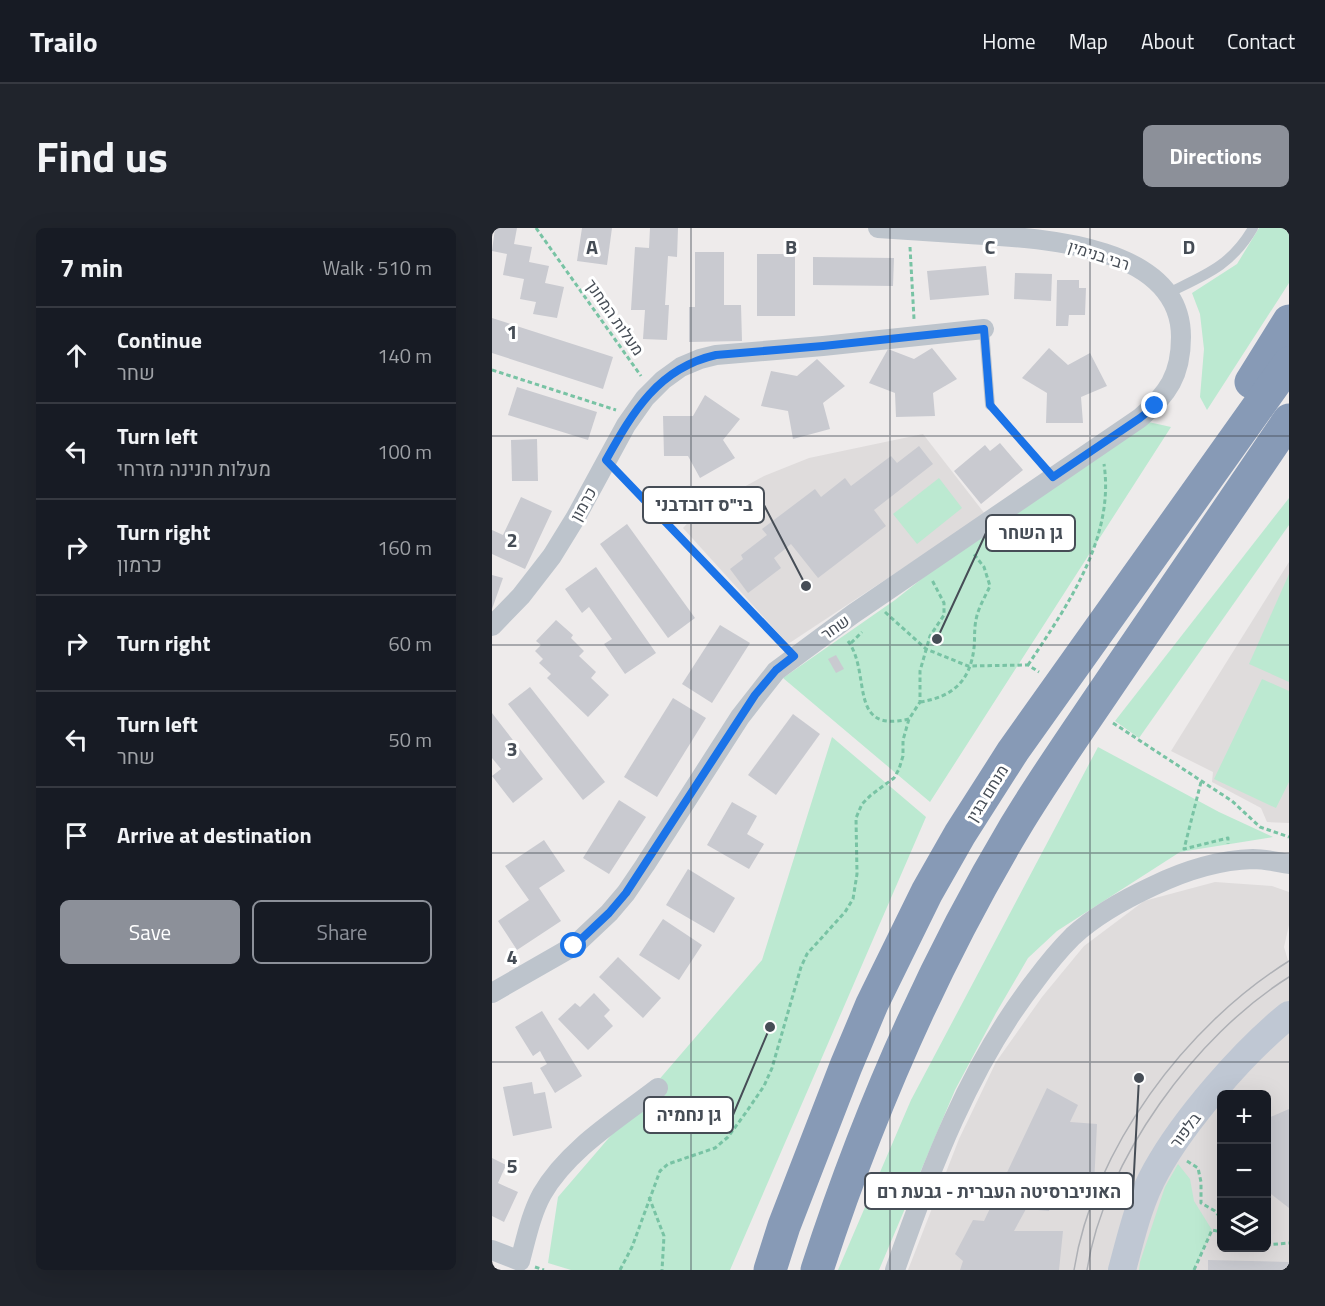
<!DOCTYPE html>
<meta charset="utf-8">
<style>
:root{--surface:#171b24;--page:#20242c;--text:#f1f3f6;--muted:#9ea1a6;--line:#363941;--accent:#8c9099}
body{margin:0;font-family:"Titillium Web",Heebo,sans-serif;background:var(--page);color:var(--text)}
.controls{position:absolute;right:18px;bottom:18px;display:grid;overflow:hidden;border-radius:9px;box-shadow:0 6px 24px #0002}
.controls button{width:54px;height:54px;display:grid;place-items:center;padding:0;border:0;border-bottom:2px solid var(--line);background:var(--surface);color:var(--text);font:30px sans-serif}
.stop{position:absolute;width:18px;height:18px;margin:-14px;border:4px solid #1a73e8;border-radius:50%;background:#fff}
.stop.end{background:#1a73e8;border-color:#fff;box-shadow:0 2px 6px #0008}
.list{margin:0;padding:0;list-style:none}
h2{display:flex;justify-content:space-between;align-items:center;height:78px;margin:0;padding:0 24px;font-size:26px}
h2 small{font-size:20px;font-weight:400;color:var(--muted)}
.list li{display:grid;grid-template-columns:39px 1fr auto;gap:18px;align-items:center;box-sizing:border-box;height:96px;padding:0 24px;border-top:2px solid var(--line)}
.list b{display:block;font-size:22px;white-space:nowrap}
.list p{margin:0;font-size:20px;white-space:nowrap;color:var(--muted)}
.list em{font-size:20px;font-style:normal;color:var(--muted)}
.actions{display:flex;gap:12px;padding:18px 24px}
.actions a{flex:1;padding:14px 0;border:2px solid var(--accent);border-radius:9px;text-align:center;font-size:21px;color:var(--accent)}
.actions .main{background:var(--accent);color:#fff}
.icon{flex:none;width:33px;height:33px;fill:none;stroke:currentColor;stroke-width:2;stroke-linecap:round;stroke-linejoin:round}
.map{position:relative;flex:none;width:797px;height:1042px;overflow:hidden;border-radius:9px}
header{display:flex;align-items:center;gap:36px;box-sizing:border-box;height:84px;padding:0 30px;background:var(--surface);border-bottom:2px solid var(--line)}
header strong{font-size:28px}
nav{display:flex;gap:33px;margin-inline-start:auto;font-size:21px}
.intro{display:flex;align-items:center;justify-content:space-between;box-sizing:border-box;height:144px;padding:0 36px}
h1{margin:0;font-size:42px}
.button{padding:15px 27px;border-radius:9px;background:var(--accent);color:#fff;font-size:21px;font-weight:700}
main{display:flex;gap:36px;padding:0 36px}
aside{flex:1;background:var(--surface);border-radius:9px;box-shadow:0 6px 24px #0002}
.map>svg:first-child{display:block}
.education{fill:#dfdcdc;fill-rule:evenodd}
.green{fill:#bce9d1}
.building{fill:#c9cad0}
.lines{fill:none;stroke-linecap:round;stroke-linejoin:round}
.path{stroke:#78c3a4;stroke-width:3;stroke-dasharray:4.5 3;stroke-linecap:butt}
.lane{stroke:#bdc4cc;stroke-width:10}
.street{stroke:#bdc4cc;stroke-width:20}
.secondary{stroke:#bfc7d3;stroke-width:28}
.highway{stroke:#879ab6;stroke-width:33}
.tram{stroke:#aeb0b5;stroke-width:1.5}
.route{stroke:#1a73e8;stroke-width:8}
.grid{fill:none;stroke:#464d56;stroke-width:1.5;stroke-opacity:0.55}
.labels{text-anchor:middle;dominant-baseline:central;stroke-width:6;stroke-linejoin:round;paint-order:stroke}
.street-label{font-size:16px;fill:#464d56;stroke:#fff}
.grid-label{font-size:20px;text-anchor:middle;font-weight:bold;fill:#464d56;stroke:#fff;stroke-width:6;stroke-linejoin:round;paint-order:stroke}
.leader{fill:none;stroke:#464d56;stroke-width:2}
.callout-dot{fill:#464d56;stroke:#fff;stroke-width:2}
.callout{fill:#fff;stroke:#464d56;stroke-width:2}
.callout-label{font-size:18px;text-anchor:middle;font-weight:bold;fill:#464d56}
</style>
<header>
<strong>Trailo</strong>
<nav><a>Home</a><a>Map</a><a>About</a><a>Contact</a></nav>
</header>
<div class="intro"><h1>Find us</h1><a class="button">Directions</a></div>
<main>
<aside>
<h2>7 min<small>Walk · 510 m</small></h2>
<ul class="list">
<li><svg class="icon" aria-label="ahead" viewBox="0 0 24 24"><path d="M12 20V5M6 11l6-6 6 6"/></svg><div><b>Continue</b><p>שחר</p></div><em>140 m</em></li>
<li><svg class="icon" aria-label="left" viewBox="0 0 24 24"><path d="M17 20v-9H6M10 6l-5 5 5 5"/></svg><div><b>Turn left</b><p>מעלות חנינה מזרחי</p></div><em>100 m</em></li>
<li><svg class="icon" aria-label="right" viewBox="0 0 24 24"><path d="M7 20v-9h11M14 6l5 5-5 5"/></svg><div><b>Turn right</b><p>כרמון</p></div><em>160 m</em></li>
<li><svg class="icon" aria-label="right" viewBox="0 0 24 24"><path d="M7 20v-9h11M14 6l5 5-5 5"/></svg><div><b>Turn right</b></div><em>60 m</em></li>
<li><svg class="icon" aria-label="left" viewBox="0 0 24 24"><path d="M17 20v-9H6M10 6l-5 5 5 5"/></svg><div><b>Turn left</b><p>שחר</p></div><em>50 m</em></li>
<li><svg class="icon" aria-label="arrive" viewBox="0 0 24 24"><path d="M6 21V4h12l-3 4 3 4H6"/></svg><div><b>Arrive at destination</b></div></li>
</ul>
<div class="actions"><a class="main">Save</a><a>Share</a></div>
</aside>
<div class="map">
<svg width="797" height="1042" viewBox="0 0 797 1042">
<rect width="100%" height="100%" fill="#eeebeb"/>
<g class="education">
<path d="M431,206l62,80 -197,130 -105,-116 15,-16 66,-36 45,-18z"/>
<path d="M797,334v261l-22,-1 -6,-14 -49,-26 1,-10 -42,-21z"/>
<path d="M723,654l57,4 17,6v33l-5,22 5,17v306h-381l51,-131 37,-77 46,-65 42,-51 60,-45zM730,866h44v154h-44z"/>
</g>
<g class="green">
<path d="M767,0h30v55l-82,127 -7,-13 4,-48 -4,-35 -8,-21 45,-29z"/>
<path d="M634,189l45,10 -241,375 -147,-124 112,-78z"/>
<path d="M447,250l23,30 -45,36 -24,-30z"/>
<path d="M797,270v27l-150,213 -24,-17z"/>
<path d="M797,346v108l-40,-18z"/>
<path d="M770,451l27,12v91l-13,26 -62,-29z"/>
<path d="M340,509l94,80 -196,453h-159l-23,-7 10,-66 204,-237z"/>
<path d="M606,519l121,65 54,25 -93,15 -123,79 -29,27 -32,55 -41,77 -76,180h-41l73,-170z"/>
<path d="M686,936l12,15 4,22 18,29 -18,40h-55l1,-8 25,-75z"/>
</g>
<g class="building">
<path d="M3,0h22l-3,16 18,3 -3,15 20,4 -4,17 19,4 -7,31 -24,-4 3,-12 -16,-3 4,-20 -21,-4 4,-21 -15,-3z"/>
<path d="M90,0h30l-5,37 -30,-4z"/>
<path d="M158,0h28l-1,29 -9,-1 -3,49h4l-2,35 -24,-1 2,-29h-14l4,-63 14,1z"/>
<path d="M203,24h29v53h17l1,36 -53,1v-35h6z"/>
<rect x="265" y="26" width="38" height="62"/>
<path d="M321,29l81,1 -1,28 -80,-1z"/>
<path d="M494,38l3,29 -59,5 -3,-29z"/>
<path d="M523,45l37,1 -1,27 -37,-2z"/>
<path d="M565,52h22v8h7l-1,27h-16l-1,11h-12z"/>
<path d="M0,90l121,39 -10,32 -111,-36z"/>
<path d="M440,120l25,31 -24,14 2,23 -39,1 -1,-24 -26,-10 19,-34 26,10z"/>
<path d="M557,120l19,17 22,-12 17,33 -26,11 2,26h-37l1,-30 -25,-15z"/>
<path d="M325,131l28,27 -22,17 7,26 -37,10 -5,-28 -27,-5 10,-35 26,5z"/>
<path d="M25,159l80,25 -9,28 -80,-25z"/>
<path d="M213,167l35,24 -17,21 12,18 -35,20 -12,-22h-24l-1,-40h30z"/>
<path d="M45,211l1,42h-26l-1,-41z"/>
<path d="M508,215l23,27 -42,34 -27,-33 31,-26 5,6z"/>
<path d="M427,218l14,18 -59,46 12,16 -68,52 -27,-34 -17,14 7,10 -33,25 -18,-24 13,-10 -2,-4 26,-20 -5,-6 53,-40 6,8 24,-19 6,8 40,-30 6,7z"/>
<path d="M29,269l31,14 -27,58 -33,-15v-24l11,5z"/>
<path d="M135,296l68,94 -27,20 -68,-94z"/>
<path d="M104,339l60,86 -31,21 -21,-30 8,-5 -23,-32 -7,6 -17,-24z"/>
<path d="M0,347l11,3 -11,31z"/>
<path d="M64,392l17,15 -2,3 13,13 -5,5 17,16 -5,6 18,17 -21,22 -41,-39 4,-4 -12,-11 4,-4 -8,-8 6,-6 -5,-4z"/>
<path d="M228,397l30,18 -38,60 -30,-19z"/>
<path d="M344,427l8,14 -8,4 -8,-14z"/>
<path d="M38,459l75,95 -22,18 -75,-96z"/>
<path d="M181,470l33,20 -49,79 -33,-20z"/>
<path d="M0,485l51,66 -30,24 -21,-27 9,-7 -9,-11z"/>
<path d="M301,486l27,20 -44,61 -28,-20z"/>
<path d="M127,572l27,17 -37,57 -26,-16z"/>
<path d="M240,574l25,14 -10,18 17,10 -15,25 -42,-24z"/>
<path d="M52,612l21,31 -26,17 22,33 -44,29 -19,-29 31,-21 -24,-34z"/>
<path d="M196,641l47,29 -21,35 -48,-28z"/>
<path d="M171,691l39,26 -23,35 -40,-25z"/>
<path d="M126,729l43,41 -18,20 -44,-41z"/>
<path d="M102,765l16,17 -6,6 9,10 -25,24 -30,-31 17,-16 5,4z"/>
<path d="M50,783l40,65 -27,17 -15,-25 7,-4 -7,-13 -7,5 -18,-29z"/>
<path d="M40,854l2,12 11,-2 7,36 -39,8 -10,-49z"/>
<path d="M555,860l31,17 -8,17 27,2 -3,61h-42l-3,26 -23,-2 -12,22h49l-4,39h-99l3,-9 -8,-7 18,-34 11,1z"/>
<path d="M797,881v99l-23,-18v-71z"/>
<path d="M0,930l14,7 -8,18 20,9 -14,30 -12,-6z"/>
<path d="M716,1032l81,2v8h-81z"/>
</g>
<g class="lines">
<g class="path">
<path d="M44,0l105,148"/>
<path d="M418,19l4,72"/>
<path d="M0,142l124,40"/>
<path d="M507,188l42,47"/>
<path d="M129,247l161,169"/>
<path d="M393,384l41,37 42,17 60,-1 11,7"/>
<path d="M356,413c24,33 -1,93 61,78"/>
<path d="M359,415l11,-11"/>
<path d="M536,437c39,-59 87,-127 76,-201"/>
<path d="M428,474c32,-5 50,-20 54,-54 1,-9 0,-19 2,-28 2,-12 9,-23 14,-34l-6,-19 -11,-14"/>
<path d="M621,495l119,78 28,26 29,10"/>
<path d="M709,554l-17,67 44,-11v6"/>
<path d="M695,933l11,7 3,14v21l14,8 7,9"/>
<path d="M157,969l15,39 -2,34"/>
<path d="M774,1017l23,-2"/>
<path d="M43,1039l9,3"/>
<path d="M128,1042l12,-23 28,-76 8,-7 47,-16 13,-11 19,-26 17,-25 8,-18 29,-101 6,-13 38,-42 8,-13 4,-25 -1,-56 6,-14 9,-9 23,-17 5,-9 4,-13v-16l6,-21 11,-17v-31l10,-35 14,-21v-12l-12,-23"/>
<path d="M702,1042l18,-40 10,2"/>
</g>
<g class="lane">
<path d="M676,65c37,-18 63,-27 85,-65"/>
<path d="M492,101l6,76"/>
</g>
<g class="street">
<path d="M0,398l29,-30 31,-40 24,-39 50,-92 19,-27 18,-18 18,-13 19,-8 16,-4 107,-9 161,-17"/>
<path d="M0,765l82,-47 35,-33 17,-20 19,-28 95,-148 36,-46 77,-57 287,-196c28,-24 41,-43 41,-81 0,-94 -146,-99 -212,-103 -31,-2 -61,-4 -91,-6"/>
<path d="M0,1022l28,11c6,-22 11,-47 22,-67 26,-45 76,-75 116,-106"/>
<path d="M403,1042c35,-100 74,-204 140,-289 11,-15 24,-31 38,-45 23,-21 52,-37 80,-50 31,-15 65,-26 100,-27 12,0 24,3 36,5"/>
</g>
<path class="secondary" d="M630,1042c9,-33 17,-69 34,-99 28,-51 88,-120 133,-156"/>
<g class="highway">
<path d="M759,154l38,-61"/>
<path d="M278,1042l14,-44 62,-160 26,-62 55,-112 33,-58 53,-83 276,-388"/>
<path d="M325,1042c50,-154 115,-304 198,-443 30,-50 64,-98 97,-147 59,-87 118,-173 177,-260"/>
</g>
<g class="tram">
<path d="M582,1042c19,-121 112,-245 215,-309"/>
<path d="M595,1042c17,-110 109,-235 202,-293"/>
</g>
</g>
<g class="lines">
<path class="route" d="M82,718l35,-33 17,-20 129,-198 21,-25 18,-14 -188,-196c27,-48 52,-92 110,-105l107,-9 161,-17 6,76 63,72 87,-59 15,-12"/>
</g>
<path class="grid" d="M199,0v1042M398,0v1042M598,0v1042M0,208h797M0,417h797M0,625h797M0,834h797"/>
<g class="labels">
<g class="street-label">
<text transform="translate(607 27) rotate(18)">רבי בנימין</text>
<text transform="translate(123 89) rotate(55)">מעלות המחנך</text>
<text transform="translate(91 276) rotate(-61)">כרמון</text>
<text transform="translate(343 399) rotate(-35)">שחר</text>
<text transform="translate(495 565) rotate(-58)">מנחם בגין</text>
<text transform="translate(693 902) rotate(-53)">בלפור</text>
</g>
</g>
<g class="grid-label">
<text x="100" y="26">A</text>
<text x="299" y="26">B</text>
<text x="498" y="26">C</text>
<text x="697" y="26">D</text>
<text x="20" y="111">1</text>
<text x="20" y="319">2</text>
<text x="20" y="528">3</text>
<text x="20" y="736">4</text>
<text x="20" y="945">5</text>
</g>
<path class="leader" d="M314 358L272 277M445 411L494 305M278 799L241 887M647 850L641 963"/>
<g class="callout-dot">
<circle cx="314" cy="358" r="6"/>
<circle cx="445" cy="411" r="6"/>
<circle cx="278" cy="799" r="6"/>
<circle cx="647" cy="850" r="6"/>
</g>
<g class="callout">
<rect x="151" y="259" width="121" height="36" rx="6"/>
<rect x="494" y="287" width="89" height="36" rx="6"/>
<rect x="152" y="869" width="89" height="36" rx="6"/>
<rect x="373" y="945" width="268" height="36" rx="6"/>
</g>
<g class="callout-label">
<text x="212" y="283">בי"ס דובדבני</text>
<text x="539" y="311">גן השחר</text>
<text x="197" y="893">גן נחמיה</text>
<text x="507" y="970">האוניברסיטה העברית - גבעת רם</text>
</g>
</svg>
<div class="controls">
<button>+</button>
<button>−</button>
<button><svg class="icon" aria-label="layers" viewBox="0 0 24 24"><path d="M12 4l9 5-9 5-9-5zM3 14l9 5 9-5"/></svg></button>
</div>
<div class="stop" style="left:82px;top:718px"></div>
<div class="stop end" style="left:663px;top:178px"></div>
</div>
</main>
